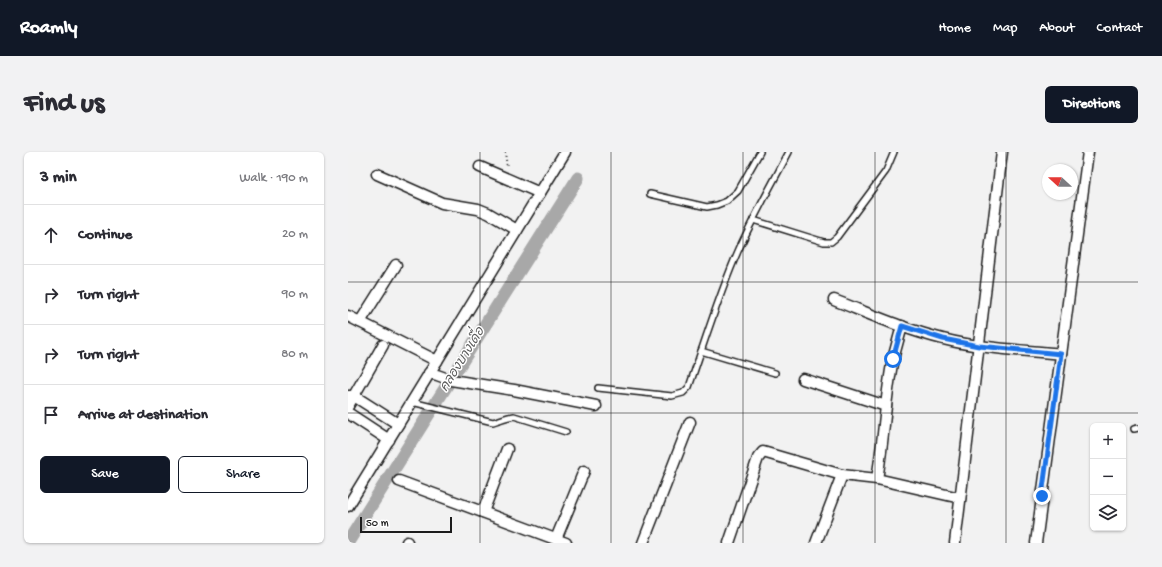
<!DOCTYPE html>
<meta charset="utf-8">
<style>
:root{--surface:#fff;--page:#f2f2f3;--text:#2b2b33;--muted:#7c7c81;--line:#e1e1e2;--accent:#111827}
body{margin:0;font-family:"Gochi Hand","Playpen Sans Thai",sans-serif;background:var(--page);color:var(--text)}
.controls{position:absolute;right:12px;bottom:12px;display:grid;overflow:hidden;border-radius:6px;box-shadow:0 1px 3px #0004}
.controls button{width:36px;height:36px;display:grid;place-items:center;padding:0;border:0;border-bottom:1px solid var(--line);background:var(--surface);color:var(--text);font:20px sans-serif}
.compass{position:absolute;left:694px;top:12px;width:36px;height:36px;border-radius:50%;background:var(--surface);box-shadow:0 1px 3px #0004;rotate:291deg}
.scale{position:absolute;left:12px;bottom:10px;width:92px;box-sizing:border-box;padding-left:4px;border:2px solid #1c1c1c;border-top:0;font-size:11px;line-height:14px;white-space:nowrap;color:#1c1c1c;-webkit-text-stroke:3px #fff;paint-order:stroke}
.stop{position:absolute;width:12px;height:12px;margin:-9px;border:3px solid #1a73e8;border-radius:50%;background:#fff}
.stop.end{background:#1a73e8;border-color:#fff;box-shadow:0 1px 4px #0008}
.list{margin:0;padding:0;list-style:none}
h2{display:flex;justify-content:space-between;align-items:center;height:52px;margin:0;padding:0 16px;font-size:17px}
h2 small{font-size:13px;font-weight:400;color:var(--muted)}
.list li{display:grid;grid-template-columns:26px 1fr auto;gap:12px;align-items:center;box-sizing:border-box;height:60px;padding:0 16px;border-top:1px solid var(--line)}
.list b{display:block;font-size:15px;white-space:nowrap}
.list em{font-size:13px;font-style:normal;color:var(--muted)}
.actions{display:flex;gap:8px;padding:12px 16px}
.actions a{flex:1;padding:9px 0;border:1px solid var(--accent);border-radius:6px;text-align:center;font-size:14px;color:var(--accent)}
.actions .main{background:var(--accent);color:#fff}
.icon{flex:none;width:22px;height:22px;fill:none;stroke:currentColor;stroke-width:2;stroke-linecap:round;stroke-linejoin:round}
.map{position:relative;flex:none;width:790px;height:391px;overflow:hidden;border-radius:6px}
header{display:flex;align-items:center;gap:24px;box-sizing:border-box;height:56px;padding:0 20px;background:var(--accent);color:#fff}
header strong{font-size:19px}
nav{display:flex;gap:22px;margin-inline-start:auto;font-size:14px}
.intro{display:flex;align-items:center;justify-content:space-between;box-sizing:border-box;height:96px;padding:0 24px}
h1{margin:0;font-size:28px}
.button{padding:10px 18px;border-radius:6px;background:var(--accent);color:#fff;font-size:14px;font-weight:700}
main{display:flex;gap:24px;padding:0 24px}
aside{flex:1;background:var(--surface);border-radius:6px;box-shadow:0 1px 3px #0004}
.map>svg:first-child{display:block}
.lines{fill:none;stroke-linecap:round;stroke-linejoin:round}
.canal{stroke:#a8a8a8;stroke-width:13}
.service-casing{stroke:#1c1c1c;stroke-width:8}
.minor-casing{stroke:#1c1c1c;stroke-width:13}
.path{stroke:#1c1c1c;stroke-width:2;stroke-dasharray:1 3;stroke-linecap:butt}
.service{stroke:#fff;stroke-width:5}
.minor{stroke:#fff;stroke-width:10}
.route{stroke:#1a73e8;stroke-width:5}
.grid{fill:none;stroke:#1c1c1c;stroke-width:1;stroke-opacity:0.55}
.labels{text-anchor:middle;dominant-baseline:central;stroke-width:3;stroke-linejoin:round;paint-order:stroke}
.water-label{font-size:13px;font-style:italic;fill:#5b5b5b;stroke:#fff}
</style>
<header>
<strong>Roamly</strong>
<nav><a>Home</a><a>Map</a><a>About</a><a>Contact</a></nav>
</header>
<div class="intro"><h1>Find us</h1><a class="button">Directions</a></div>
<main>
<aside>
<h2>3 min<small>Walk · 190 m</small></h2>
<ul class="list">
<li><svg class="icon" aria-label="ahead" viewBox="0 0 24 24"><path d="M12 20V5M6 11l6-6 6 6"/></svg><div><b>Continue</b></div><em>20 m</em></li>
<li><svg class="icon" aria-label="right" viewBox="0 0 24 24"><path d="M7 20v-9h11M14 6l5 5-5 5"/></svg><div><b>Turn right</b></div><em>90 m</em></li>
<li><svg class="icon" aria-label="right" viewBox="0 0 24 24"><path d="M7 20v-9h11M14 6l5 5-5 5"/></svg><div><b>Turn right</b></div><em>80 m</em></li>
<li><svg class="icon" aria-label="arrive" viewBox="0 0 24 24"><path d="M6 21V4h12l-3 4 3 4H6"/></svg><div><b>Arrive at destination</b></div></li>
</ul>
<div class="actions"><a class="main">Save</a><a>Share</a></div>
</aside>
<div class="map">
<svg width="790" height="391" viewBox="0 0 790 391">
<rect width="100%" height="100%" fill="#f2f2f2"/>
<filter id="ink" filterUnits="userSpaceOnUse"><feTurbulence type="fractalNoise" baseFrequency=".025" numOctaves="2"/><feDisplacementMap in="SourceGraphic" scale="8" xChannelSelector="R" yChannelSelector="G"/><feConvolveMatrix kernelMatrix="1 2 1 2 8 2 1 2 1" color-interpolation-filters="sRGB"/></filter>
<g filter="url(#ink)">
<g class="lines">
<path class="canal" d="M0,390l230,-364"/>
<defs>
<g id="service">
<path d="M302,42l57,13 10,-2 10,-4 11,-10 22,-39"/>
<path d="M405,68l71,22h7l6,-5 49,-66 8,-19"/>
<path d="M353,199l74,22"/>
<path d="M250,236l74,8 11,-3 6,-6c16,-46 30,-93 50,-138 15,-33 33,-65 50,-97"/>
<path d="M64,250l81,20c7,-2 13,-5 21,-6l52,16"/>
<path d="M786,277l4,-1"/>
</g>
<g id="minor">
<path d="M132,15l60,26"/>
<path d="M29,22l65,29 36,6 10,4 29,17"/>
<path d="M486,148c36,14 72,30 109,39 39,10 79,11 118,15"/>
<path d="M0,164l89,45"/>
<path d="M12,170l36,-57"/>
<path d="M81,221l8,2 14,5 63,10 82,16"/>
<path d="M455,227l83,27"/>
<path d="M0,244h6l44,28"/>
<path d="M0,254l35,-61"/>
<path d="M0,261l41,27"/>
<path d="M529,327l83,19"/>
<path d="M51,329l167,62"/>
<path d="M0,354l217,-354"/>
<path d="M135,360l24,-63"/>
<path d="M208,387l28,-68"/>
<path d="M59,391v-1"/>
<path d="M295,391l47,-121"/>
<path d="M381,391l29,-85 5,-6 79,23"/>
<path d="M468,391l26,-68 35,4c7,-40 8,-81 16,-120 3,-11 6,-22 9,-33"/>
<path d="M607,391l47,-391"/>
<path d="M688,391l52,-391"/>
</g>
</defs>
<use href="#service" class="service-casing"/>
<use href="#minor" class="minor-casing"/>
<path class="path" d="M157,0l2,15"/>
<use href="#service" class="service"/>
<use href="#minor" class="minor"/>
</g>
</g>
<g class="lines" filter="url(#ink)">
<path class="route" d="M545,207l9,-33 41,13 36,7 82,8 -19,142"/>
</g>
<path class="grid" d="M132,0v391M263,0v391M395,0v391M527,0v391M658,0v391M0,130h790M0,261h790"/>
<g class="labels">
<g class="water-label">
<text transform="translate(115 208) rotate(-58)">คลองบางเดื่อ</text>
</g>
</g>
</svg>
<div class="controls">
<button>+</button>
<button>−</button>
<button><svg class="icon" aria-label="layers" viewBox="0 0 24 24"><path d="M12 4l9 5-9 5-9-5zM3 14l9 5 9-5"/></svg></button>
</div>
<svg class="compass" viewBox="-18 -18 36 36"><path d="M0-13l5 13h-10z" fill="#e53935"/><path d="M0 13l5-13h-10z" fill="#7c7c81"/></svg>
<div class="scale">50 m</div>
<div class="stop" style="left:545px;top:207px"></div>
<div class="stop end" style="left:694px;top:344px"></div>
</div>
</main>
